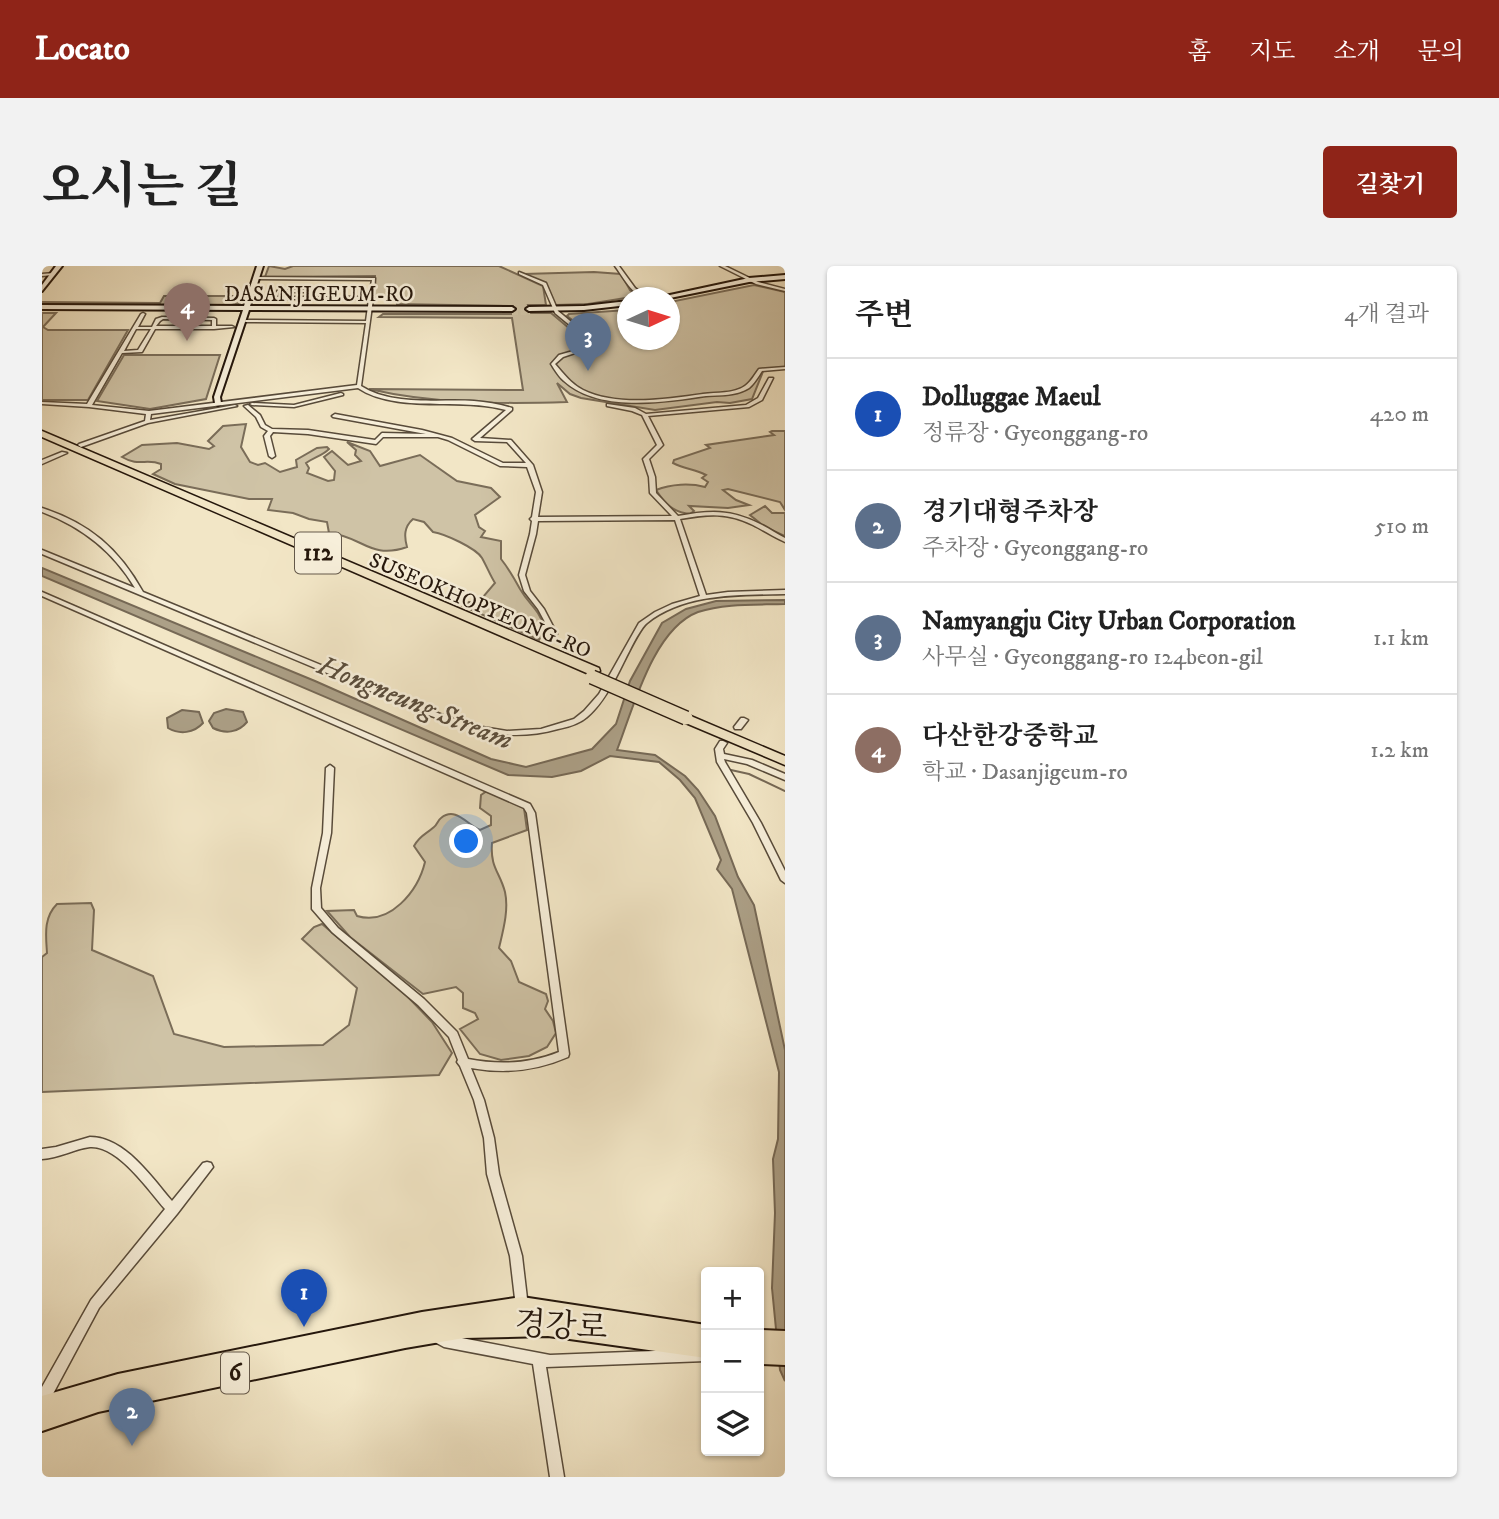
<!DOCTYPE html>
<html lang="ko">
<meta charset="utf-8">
<style>
:root{--surface:#fff;--page:#f2f2f2;--text:#222;--muted:#767676;--line:#e0e0e0;--accent:#8f2418}
body{margin:0;font-family:"IM FELL DW Pica","Noto Serif KR",serif;background:var(--page);color:var(--text)}
.controls{position:absolute;right:21px;bottom:21px;display:grid;overflow:hidden;border-radius:7px;box-shadow:0 2px 5px #0004}
.controls button{width:63px;height:63px;display:grid;place-items:center;padding:0;border:0;border-bottom:2px solid var(--line);background:var(--surface);color:var(--text);font:35px sans-serif}
.compass{position:absolute;left:575px;top:21px;width:63px;height:63px;border-radius:50%;background:var(--surface);box-shadow:0 2px 5px #0004;rotate:86deg}
.you{position:absolute;left:425px;top:576px;width:24px;height:24px;margin:-18px;border:5px solid #fff;border-radius:50%;background:#1a73e8;box-shadow:0 0 0 10px #1a73e833}
.badge{display:grid;place-items:center;width:46px;height:46px;border-radius:50%;background:var(--accent);color:#fff;font-size:23px;font-weight:700}
.pin{position:absolute;translate:-50% -58px;filter:drop-shadow(0 2px 4px #0008)}
.pin::after{content:'';position:absolute;top:37px;width:24px;height:21px;background:inherit;clip-path:polygon(0 0,100% 0,50% 100%)}
.list{margin:0;padding:0;list-style:none}
h2{display:flex;justify-content:space-between;align-items:center;height:91px;margin:0;padding:0 28px;font-size:30px}
h2 small{font-size:23px;font-weight:400;color:var(--muted)}
.list li{display:grid;grid-template-columns:46px 1fr auto;gap:21px;align-items:center;box-sizing:border-box;height:112px;padding:0 28px;border-top:2px solid var(--line)}
.list b{display:block;font-size:26px;white-space:nowrap}
.list p{margin:0;font-size:23px;white-space:nowrap;color:var(--muted)}
.list em{font-size:23px;font-style:normal;color:var(--muted)}
.icon{flex:none;width:38px;height:38px;fill:none;stroke:currentColor;stroke-width:2;stroke-linecap:round;stroke-linejoin:round}
.map{position:relative;flex:none;width:743px;height:1211px;overflow:hidden;border-radius:7px}
header{display:flex;align-items:center;gap:42px;box-sizing:border-box;height:98px;padding:0 35px;background:var(--accent);color:#fff}
header strong{font-size:33px}
nav{display:flex;gap:38px;margin-inline-start:auto;font-size:24px}
.intro{display:flex;align-items:center;justify-content:space-between;box-sizing:border-box;height:168px;padding:0 42px}
h1{margin:0;font-size:49px}
.button{padding:18px 32px;border-radius:7px;background:var(--accent);color:#fff;font-size:24px;font-weight:700}
main{display:flex;gap:42px;padding:0 42px}
aside{flex:1;background:var(--surface);border-radius:7px;box-shadow:0 2px 5px #0004}
.map>svg:first-child{display:block}
.green{fill:#cfc3a6;stroke:#7a6d59;stroke-width:2}
.water{fill:#aca087;stroke:#766956;stroke-width:2}
.lines{fill:none;stroke-linecap:round;stroke-linejoin:round}
.stream{stroke:#766956;stroke-width:2}
.secondary-tunnel{stroke:#d3c7aa;stroke-width:6;stroke-dasharray:6 2.5;stroke-linecap:butt}
.street-casing{stroke:#584b3a;stroke-width:3}
.secondary-casing{stroke:#25170c;stroke-width:4}
.primary-casing{stroke:#25170c;stroke-width:4}
.highway-casing{stroke:#25170c;stroke-width:3}
.street{fill:#f7efda;fill-rule:evenodd}
.secondary{fill:#f7efda;fill-rule:evenodd}
.primary{fill:#f2e6c6;fill-rule:evenodd}
.highway{fill:#f2e6c6;fill-rule:evenodd}
.highway-bridge-casing{stroke:#25170c;stroke-width:16;stroke-linecap:butt}
.highway-bridge{stroke:#f2e6c6;stroke-width:13}
.labels{text-anchor:middle;dominant-baseline:central;stroke-width:5;stroke-linejoin:round;paint-order:stroke}
.far-street-label{font-size:21px;fill:#25170c;stroke:#f7efda}
.shield{fill:#f7efda;stroke:#64584a;stroke-width:2}
.shield-label{font-size:24px;font-weight:bold;fill:#25170c}
.water-label{font-size:28px;font-style:italic;fill:#5b4e3d;stroke:#f7efda}
.near-street-label{font-size:32px;fill:#25170c;stroke:#f7efda}
</style>
<header>
<strong>Locato</strong>
<nav><a>홈</a><a>지도</a><a>소개</a><a>문의</a></nav>
</header>
<div class="intro"><h1>오시는 길</h1><a class="button">길찾기</a></div>
<main>
<div class="map">
<svg width="743" height="1211" viewBox="0 0 743 1211">
<rect width="100%" height="100%" fill="#f2e6c6"/>
<filter id="stains"><feTurbulence type="fractalNoise" baseFrequency=".00286" numOctaves="4"/><feColorMatrix values="0 0 0 0 .2 0 0 0 0 .09 0 0 0 0 .02 0 0 0 .5 -.17"/></filter>
<radialGradient id="worn" r=".72"><stop offset=".6" stop-color="#630" stop-opacity="0"/><stop offset="1" stop-color="#630" stop-opacity=".3"/></radialGradient>
<g class="green">
<path d="M227,0l16,3 8,-3h206l44,20 3,19h-18l3,8h20l19,16 11,-2 -14,-11 2,-2 58,-4 1,30h42v-38l84,-17 31,7v75l-21,2 -12,30 -22,4 -13,-1 -62,8 -74,-12 -11,-4 -13,-11 10,19c-65,2 -134,2 -198,-13l154,1 -11,-72 -133,-1 4,-3h132l-2,-8 -116,-2 -1,-8h-21v-20l-110,1z"/>
<path d="M552,6l27,2 9,16 8,6 -50,8 -33,1 -9,-22 -23,-9z"/>
<path d="M122,30h78l-2,7 -10,2 -188,-1v-2l118,1z"/>
<path d="M0,47h14l-13,14 5,3h80l-40,70h-46z"/>
<path d="M82,89h96l-14,44 -56,10 -53,-8z"/>
<path d="M204,158l-5,23 9,15 8,3 7,-2 15,9 17,-5 -1,-7 21,-12 10,-1 2,2c-7,7 -15,8 -23,14l3,5 -2,5 21,8 6,-1 1,-9 -11,-14 8,-6 16,14 13,-4 -6,-6 1,-5 -9,-8 23,9 10,15 40,-11 37,26 34,7 9,9 -25,18 4,12 6,4 -4,6 20,4v18c8,10 13,19 19,30 10,17 17,17 25,39l-6,12 -76,-34 6,-4 9,1 17,-20c-5,-8 -8,-16 -13,-25 -6,-10 -37,-24 -49,-26l-9,-10 -11,-3c-9,8 -9,17 -6,28 -37,13 -45,-11 -78,-14l-2,-11 -18,-3 -16,-6 -25,-3 4,-11h-23l-74,-15 -22,-10 8,-5v-5c-15,-6 -22,3 -39,-7l20,-12 35,-2 32,6 5,-3 -6,-5 15,-15z"/>
<path d="M730,165h13v79l-5,-8 -52,-13 -5,1 13,10 13,5 -21,3 -39,-2 5,5 -4,3c-17,-2 -24,-9 -34,-24 15,-6 34,-7 49,-3l3,-5 -6,-4 4,-3c-11,-6 -22,-6 -33,-12l1,-3 36,-12 -4,-3 68,-10 -4,-3z"/>
<path d="M723,240l7,7h13v23l-20,-9 -15,-12z"/>
<path d="M445,525l37,17 3,22 -35,13c-2,25 8,29 13,49 4,18 -2,39 -6,56l12,13 8,21 27,12 2,7 -3,8 8,12 3,12 -9,14 -18,9 -28,4 -21,-6 -20,-25 18,-10 -3,-6 -12,-5v-15l-7,-6 -33,7 -73,-57 -23,-26 27,-1 3,6c33,10 61,-25 68,-54l-11,-16c6,-11 11,-11 20,-19 3,-2 4,-7 7,-9 15,-12 26,7 39,12l11,-5v-9l-11,-8 1,-13z"/>
<path d="M49,637l3,7 -2,40 61,26 21,58 50,13 99,-2 26,-20 8,-37 -55,-49 12,-12 8,-3 85,72 25,26 20,31 -13,22 -397,17v-135l5,-4c-1,-17 -4,-35 10,-49z"/>
</g>
<g class="water">
<path d="M0,302l273,113 176,78 35,8 66,-18 24,-25 14,-43 32,-58 24,-14 30,-8 69,-1v4c-28,1 -60,-1 -87,8 -45,17 -65,97 -81,138l38,5 30,21 13,14 17,26 23,61 16,28 31,145v331l-5,-11 -8,-82 3,-75 -2,-54 5,-20 1,-67 -47,-183 -15,-20 4,-9 -26,-62 -15,-18 -21,-18 -49,-6 -29,15 -29,6 -44,-2 -466,-199z"/>
<path d="M184,443l17,3 4,10c-9,11 -22,12 -34,6l-4,-7 5,-8z"/>
<path d="M140,444l17,2 4,11c-9,10 -23,12 -35,5l-1,-10z"/>
</g>
<g class="lines">
<path class="stream" d="M689,504l18,4 36,17"/>
<path class="secondary-tunnel" d="M470,46h18"/>
<defs>
<g id="street">
<path d="M573,0h4l16,22 13,10c-16,-2 -24,-20 -33,-32z"/>
<path d="M678,0h5l33,16 27,7v2l-29,-7z"/>
<path d="M477,6l27,11 12,28 41,34 -36,12 -8,7c9,10 16,20 28,26 35,17 83,9 120,4 13,-2 31,0 42,-8 6,-4 10,-12 14,-17l26,-2v2l-23,2c-4,6 -8,13 -13,17 -12,8 -29,7 -43,8 -42,6 -107,17 -142,-15 -5,-4 -9,-11 -13,-17l8,-9 35,-10 -39,-32 -12,-28 -24,-11z"/>
<path d="M12,7l-1,2 -11,1v-2z"/>
<path d="M213,11l120,1 -1,19 1,1 -2,1 -12,87c31,20 78,13 113,15 13,1 25,3 38,7v2l-32,28 31,2 22,25 9,27 -4,25 134,-1 -22,-23 -1,-16 -6,-18 14,-14 -15,-30 -10,-4 -25,-5v-2l28,4 11,6 100,-9 12,-7 11,-20h4l-11,22 -13,7 -101,9 15,29 -14,14 6,18 1,16 22,23c32,-6 53,-7 82,8 9,4 17,10 25,14v4l-2,-1c-11,-5 -20,-11 -30,-16 -26,-13 -45,-11 -73,-6l26,76 22,-3 57,-2v4c-47,1 -100,-1 -138,29 -10,8 -26,47 -34,60 -7,12 -15,25 -26,34 -8,7 -19,10 -29,12 -49,14 -89,1 -135,-16l-381,-159v-4l93,38c-22,-37 -53,-61 -93,-76v-4c47,15 77,41 101,84l302,124 31,10 31,5 34,-2 33,-10 10,-8 15,-17 40,-71 16,-11 17,-8 28,-8 -25,-76 -137,1 -2,13 -11,41 5,16 14,18 13,25 -1,1h-4l-14,-26 -14,-18 -5,-16 11,-41 2,-13 -2,-2 2,-2 4,-25 -9,-25 -27,-1 -52,-26 -10,-3h-55l-7,7 -68,-10 -35,-2 -3,4 5,20 -3,2 -3,-2 -5,-20 4,-5 -7,-4 -5,-10 -12,-11 4,-1 12,10 5,10 7,4 36,1 67,10 7,-7 44,1 -93,-17 -1,-1 3,-2 87,16 30,8 51,25h23l-19,-21 -32,-1 -3,-2 34,-29c-45,-13 -109,4 -148,-22l-207,26 -1,6 85,-15 2,1 -89,17 -67,24 -3,-2 1,-1 66,-23 1,-7 -57,-7 -47,-3v-2l45,2 54,-90 2,-1 2,1 -7,13h14l4,-8 6,-2 52,1 2,1v7h16l2,1 -20,2h-59l-13,23 -20,1 -30,52 57,6 208,-26 9,-62 -120,-1 -2,-1 2,-1 120,1 3,-22h-110l-2,-1 16,-1 5,-7h28l2,1 -2,1h-27l-2,5h92l3,-17 -116,-1zM121,53l49,1v6h-56l4,-5zM94,63h15l-13,21 -14,1z"/>
<path d="M299,127l2,1v1l-49,12 -42,-2 -2,-1 2,-1 42,2z"/>
<path d="M20,186l5,1 -25,11v-4z"/>
<path d="M0,326l488,212 5,9 34,241 -1,3c-32,14 -63,17 -97,11l13,32 10,38 5,36 23,82 6,51 -2,4 -4,2 -4,-2 -2,-4 -6,-51 -23,-82 -3,-36 -10,-38 -14,-34 -3,-4 1,-2 -9,-23 -31,-32 -86,-73 -20,-23v-21l11,-55 3,-65 4,-3 4,3 -3,65 -11,55 1,20 17,20 86,71 33,33 11,27c31,6 61,5 91,-7l-32,-239 -3,-5 -482,-212z"/>
<path d="M699,452h3l4,2 -7,9h-6l-1,-2z"/>
<path d="M678,475h3l4,2 -4,6 1,5 28,6 33,14v6l-38,-16 -23,-5 1,3 36,61 24,48v12l-4,-3 -28,-57 -36,-61 -2,-13z"/>
<path d="M48,871c35,0 62,41 82,64l31,-38 4,-1 4,1 2,4 -36,47 -78,94 -52,97 -5,2v-20l49,-87 74,-91c-16,-18 -47,-64 -75,-62 -16,2 -31,11 -48,12v-10l14,-2z"/>
<path d="M393,1064l11,5 104,20 156,-6v12l-160,6 18,110h-14l-17,-113 -89,-17 -13,-7 -2,-4 2,-4z"/>
</g>
<g id="secondary">
<path d="M14,0h6l-20,25v-6z"/>
<path d="M215,0h6l-13,40 262,1 3,2 -3,2 -263,-1 -29,87 1,6 -3,2 -3,-2 -1,-6 29,-87 -201,-1v-4l202,1z"/>
<path d="M743,9v4l-36,3 -79,16h-14l93,-20z"/>
<path d="M586,35v4l-44,5 -55,1 -3,-2 3,-2 55,-1z"/>
</g>
<g id="primary">
<path d="M480,1031l184,28v33l-158,-22 -84,2 -59,10 -307,64 -56,19v-35l76,-22 304,-62z"/>
<path d="M717,1064l26,1v34l-26,-1z"/>
</g>
<g id="highway">
<path d="M0,165l557,237 1,3 -6,4 -5,-1 -547,-237z"/>
<path d="M644,448l99,42v9l-104,-44 -2,-3z"/>
</g>
</defs>
<use href="#street" class="street-casing"/>
<use href="#secondary" class="secondary-casing"/>
<use href="#primary" class="primary-casing"/>
<use href="#highway" class="highway-casing"/>
<use href="#street" class="street"/>
<use href="#secondary" class="secondary"/>
<use href="#primary" class="primary"/>
<use href="#highway" class="highway"/>
<defs>
<path id="highway-bridge" d="M550,411l94,41"/>
</defs>
<use href="#highway-bridge" class="highway-bridge-casing"/>
<use href="#highway-bridge" class="highway-bridge"/>
</g>
<g class="labels">
<g class="far-street-label">
<text x="277" y="29">DASANJIGEUM-RO</text>
<text transform="translate(438 340) rotate(23)">SUSEOKHOPYEONG-RO</text>
</g>
<g class="shield">
<rect x="253" y="266.5" width="46" height="41" rx="5"/>
<rect x="179" y="1086.5" width="28" height="41" rx="5"/>
</g>
<g class="shield-label">
<text x="276" y="287">112</text>
<text x="193" y="1107">6</text>
</g>
<g class="water-label">
<text transform="translate(373 437) rotate(22)">Hongneung Stream</text>
</g>
<g class="near-street-label">
<text transform="translate(519 1061) rotate(3)">경강로</text>
</g>
</g>
<rect width="100%" height="100%" filter="url(#stains)"/>
<rect width="100%" height="100%" fill="url(#worn)"/>
</svg>
<div class="controls">
<button>+</button>
<button>−</button>
<button><svg class="icon" aria-label="layers" viewBox="0 0 24 24"><path d="M12 4l9 5-9 5-9-5zM3 14l9 5 9-5"/></svg></button>
</div>
<svg class="compass" viewBox="-18 -18 36 36"><path d="M0-13l5 13h-10z" fill="#e53935"/><path d="M0 13l5-13h-10z" fill="#767676"/></svg>
<div class="you"></div>
<div class="pin badge" style="left:262px;top:1061px;background:#1a4fb4">1</div>
<div class="pin badge" style="left:90px;top:1180px;background:#5c6f8a">2</div>
<div class="pin badge" style="left:546px;top:105px;background:#5c6f8a">3</div>
<div class="pin badge" style="left:145px;top:75px;background:#8d6e63">4</div>
</div>
<aside>
<h2>주변<small>4개 결과</small></h2>
<ul class="list">
<li><span class="badge" style="background:#1a4fb4">1</span><div><b>Dolluggae Maeul</b><p>정류장 · Gyeonggang-ro</p></div><em>420 m</em></li>
<li><span class="badge" style="background:#5c6f8a">2</span><div><b>경기대형주차장</b><p>주차장 · Gyeonggang-ro</p></div><em>510 m</em></li>
<li><span class="badge" style="background:#5c6f8a">3</span><div><b>Namyangju City Urban Corporation</b><p>사무실 · Gyeonggang-ro 124beon-gil</p></div><em>1.1 km</em></li>
<li><span class="badge" style="background:#8d6e63">4</span><div><b>다산한강중학교</b><p>학교 · Dasanjigeum-ro</p></div><em>1.2 km</em></li>
</ul>
</aside>
</main>
